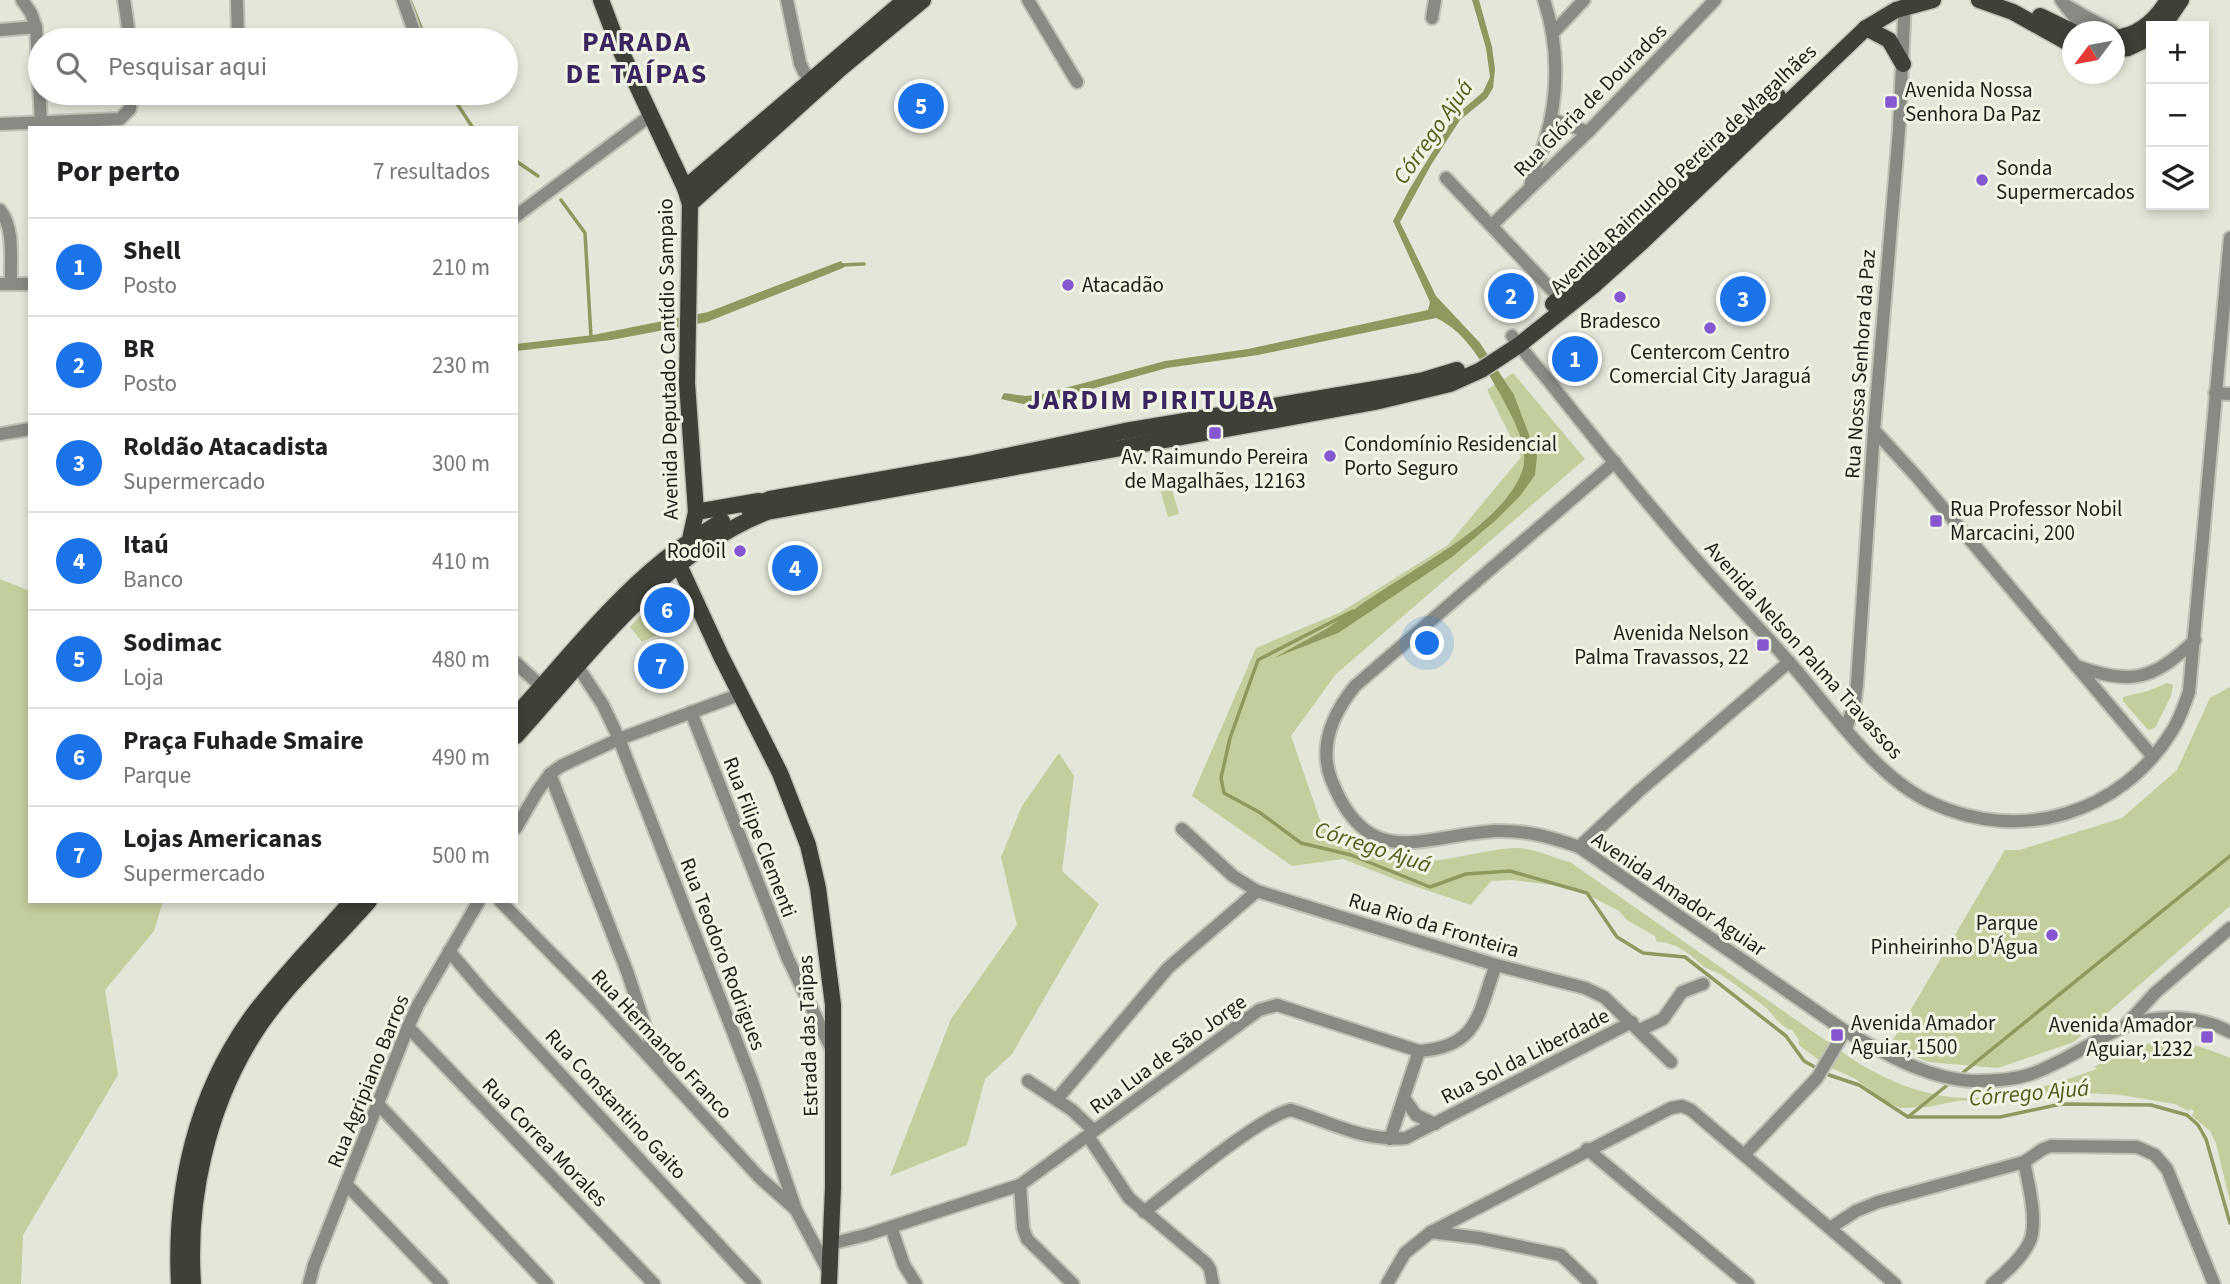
<!DOCTYPE html>
<html lang="pt">
<meta charset="utf-8">
<style>
:root{--surface:#fff;--page:#f6f6f6;--text:#202124;--muted:#757577;--line:#e0e0e0;--accent:#1a73e8}
body{margin:0;font-family:"Source Sans 3",sans-serif;background:var(--page);color:var(--text)}
.controls{position:absolute;right:21px;top:21px;display:grid;overflow:hidden;border-radius:0px;box-shadow:0 4px 10px #0003}
.controls button{width:63px;height:63px;display:grid;place-items:center;padding:0;border:0;border-bottom:2px solid var(--line);background:var(--surface);color:var(--text);font:35px sans-serif}
.compass{position:absolute;left:2062px;top:21px;width:63px;height:63px;border-radius:50%;background:var(--surface);box-shadow:0 4px 10px #0003;rotate:238deg}
.you{position:absolute;left:1428px;top:644px;width:24px;height:24px;margin:-18px;border:5px solid #fff;border-radius:50%;background:#1a73e8;box-shadow:0 0 0 10px #1a73e833}
.badge{display:grid;place-items:center;width:46px;height:46px;border-radius:50%;background:var(--accent);color:#fff;font-size:23px;font-weight:700}
.pin{position:absolute;translate:-50% -50%;border:4px solid #fff;box-shadow:0 2px 7px #0006}
.list{margin:0;padding:0;list-style:none}
h2{display:flex;justify-content:space-between;align-items:center;height:91px;margin:0;padding:0 28px;font-size:30px}
h2 small{font-size:23px;font-weight:400;color:var(--muted)}
.list li{display:grid;grid-template-columns:46px 1fr auto;gap:21px;align-items:center;box-sizing:border-box;height:98px;padding:0 28px;border-top:2px solid var(--line)}
.list b{display:block;font-size:26px;white-space:nowrap}
.list p{margin:0;font-size:23px;white-space:nowrap;color:var(--muted)}
.list em{font-size:23px;font-style:normal;color:var(--muted)}
.icon{flex:none;width:38px;height:38px;fill:none;stroke:currentColor;stroke-width:2;stroke-linecap:round;stroke-linejoin:round}
.map{position:relative;flex:none;width:2230px;height:1284px;overflow:hidden}
.search{position:absolute;background:var(--surface);box-shadow:0 4px 10px #0003;left:28px;top:28px;width:490px;height:77px;display:flex;align-items:center;gap:18px;box-sizing:border-box;padding:0 24px;border-radius:38px;color:var(--muted);font-size:26px}
.panel{position:absolute;background:var(--surface);box-shadow:0 4px 10px #0003;left:28px;top:126px;width:490px;height:777px;border-radius:0px}
.map>svg:first-child{display:block}
.green{fill:#c3ce9d}
.water{fill:#8d995e}
.lines{fill:none;stroke-linecap:round;stroke-linejoin:round}
.stream{stroke:#8d995e;stroke-width:3.5}
.minor-casing{stroke:#c0c2b6;stroke-width:16}
.major-casing{stroke:#c0c2b6;stroke-width:19}
.minor{stroke:#888a84;stroke-width:12}
.major{stroke:#3f4138;stroke-width:16}
.poi-dot{fill:#8456cf;stroke:#f0f4e5;stroke-width:2.5}
.labels{text-anchor:middle;dominant-baseline:central;stroke-width:6;stroke-linejoin:round;paint-order:stroke}
.poi-label{font-size:21px;fill:#1e1f1a;stroke:#f0f4e5;text-anchor:start}
.street-label{font-size:21px;fill:#1e1f1a;stroke:#f0f4e5}
.water-label{font-size:23px;font-style:italic;fill:#525d1b;stroke:#f0f4e5}
.district-label{font-size:28px;font-weight:bold;letter-spacing:2px;fill:#3b2560;stroke:#f0f4e5}
</style>
<div class="map">
<svg width="2230" height="1284" viewBox="0 0 2230 1284">
<rect width="100%" height="100%" fill="#e3e6d8"/>
<g class="green">
<path d="M1513,373l72,86 -249,215 -45,62 29,84 38,31 46,12v-2c38,4 76,-12 113,-13 19,0 35,10 53,14l285,199c90,55 149,41 242,8l-3,-2c51,-31 81,-33 136,-9v144l-14,-59 -6,-12 -18,-15 2,-5 -3,-2 -3,2 -13,-7 -54,-9 -34,-2 -18,1 -56,9 -25,-4 -31,2 -29,6 -28,1 -15,-7 -31,-23 -27,-12 -28,-21v-5l-7,-10c-12,-2 -18,-16 -28,-24 -14,-10 -29,-22 -44,-32 -5,-3 -14,-5 -18,-9 -14,-12 -26,-23 -45,-23l-2,-6 -28,-16 -8,-9 -44,-23 -62,-8 -22,1 -20,24 -69,-23 -59,-23 -51,7 -100,-70 64,-148 85,-36 107,-67 73,-88 -34,-67z"/>
<path d="M1171,486l8,28 -11,3 -8,-28z"/>
<path d="M0,579l30,12v310h133l-9,30 -49,59 13,85 -95,160 -2,49h-21z"/>
<path d="M673,586l5,4 14,29 -50,23 -12,-15 31,-34z"/>
<path d="M2167,683l6,2 -2,11 -16,32 -7,2 -25,-29v-4l25,-6z"/>
<path d="M2230,687v219l-156,136 -76,26 -70,-6 -38,-17 115,-195h15l102,-32 55,-48 33,-72z"/>
<path d="M1059,753l15,23 -12,95 37,33 -87,150 -27,25 -18,66 -77,31 61,-157 66,-94 -16,-68 21,-51z"/>
</g>
<g class="water">
<path d="M1472,0h7l13,47 3,22 -2,19 -6,10 -27,22 -29,45 -31,57 36,74 44,47 34,52 23,61 -2,19 -15,21 -24,24 -44,37 -114,76 -64,25c17,-10 35,-19 52,-29 19,-12 37,-27 57,-39 42,-28 118,-67 138,-116 11,-25 -9,-57 -21,-80 -16,-28 -33,-62 -64,-76l-178,37 -91,13 -122,34 -22,2 -22,-5 3,-6 22,3 17,-2 122,-33 83,-12 180,-39 2,-8 -37,-81 16,-31 45,-73 29,-25 7,-15 -4,-29z"/>
<path d="M841,261l4,5 -2,2 -136,54 -96,18 -95,11v-7l77,-9 115,-23z"/>
</g>
<g class="lines">
<g class="stream">
<path d="M410,0l16,40"/>
<path d="M450,93l23,35"/>
<path d="M516,161l22,15"/>
<path d="M561,200l24,33 6,104"/>
<path d="M841,265l23,-1"/>
<path d="M1353,611l-95,49 -28,78 -9,40 3,15 35,19 42,31 50,12 79,32 36,-13 44,-3 77,22 30,44 26,16 42,4 101,79 18,25 25,14 30,10 49,32h92l61,-13 90,1 36,10 11,10 8,14 24,84"/>
<path d="M1960,1075l270,-219"/>
<path d="M1908,1117l43,-35"/>
</g>
<defs>
<g id="minor">
<path d="M22,0l9,13 5,14 5,95"/>
<path d="M124,0l6,40"/>
<path d="M237,0l1,40"/>
<path d="M403,0l14,40"/>
<path d="M787,0l13,63 4,9 13,12"/>
<path d="M1028,0l49,82"/>
<path d="M2061,0l25,32"/>
<path d="M2067,6l46,26"/>
<path d="M1432,18l3,-18"/>
<path d="M0,30l36,-3"/>
<path d="M1553,33l31,-33"/>
<path d="M1551,119l37,13"/>
<path d="M0,124l120,-5 10,-10 1,-16"/>
<path d="M1446,178l120,127"/>
<path d="M1530,188c2,-16 10,-31 15,-47 14,-45 14,-96 -1,-141"/>
<path d="M0,210c15,18 10,51 11,74"/>
<path d="M516,216l135,-101"/>
<path d="M1492,225l96,-93 127,-132"/>
<path d="M0,284h30"/>
<path d="M1512,336c15,20 32,38 47,58 48,60 97,121 149,179 27,30 55,59 82,90 40,45 86,115 142,140 88,41 189,11 240,-72 8,-12 12,-26 17,-39l41,-454"/>
<path d="M2215,393l15,1"/>
<path d="M1874,430l43,47 236,280"/>
<path d="M0,434l30,-5"/>
<path d="M1615,462l-260,224c-21,26 -37,58 -24,93 37,95 91,56 165,52 30,-1 55,6 83,16l266,184c39,22 82,48 128,50 19,0 41,-1 58,-7 32,-11 60,-32 90,-46 33,-15 78,-13 109,4"/>
<path d="M574,661l29,44 16,34 133,342 44,129 33,62"/>
<path d="M516,663l26,24"/>
<path d="M2076,666c56,19 76,15 119,-26"/>
<path d="M691,712l97,247 44,91"/>
<path d="M1846,729l9,-28 2,-17 17,-254 25,-300 6,-130"/>
<path d="M550,774l78,200 29,88"/>
<path d="M516,828l21,-36 13,-18 11,-8 58,-27 122,-45"/>
<path d="M1182,829l51,47 24,15 239,74 89,23 19,9 67,65"/>
<path d="M1579,847l60,-56 150,-129"/>
<path d="M500,901l98,100 161,176 36,32"/>
<path d="M449,951l34,40 272,293"/>
<path d="M408,1027l246,257"/>
<path d="M2124,1027l31,-34 75,-65"/>
<path d="M1640,1030l23,-11 19,-27 21,-8"/>
<path d="M1028,1081l44,29 22,21"/>
<path d="M1404,1098l12,17 19,9"/>
<path d="M1057,1099l111,-131 89,-77"/>
<path d="M378,1104l169,180"/>
<path d="M1088,1136l41,62 77,65 4,6 3,15"/>
<path d="M1390,1139l29,-88"/>
<path d="M1587,1149l161,135"/>
<path d="M1744,1155l73,-77 28,-47"/>
<path d="M346,1184l96,100"/>
<path d="M1020,1185l3,43 4,11 46,45"/>
<path d="M1144,1212c28,-22 118,-97 147,-102 39,12 74,32 115,28l226,-116"/>
<path d="M891,1227l13,38 12,19"/>
<path d="M1830,1228l26,-17 22,-9 146,-40 19,-13 8,-3 86,1 18,8 12,14 47,115"/>
<path d="M1431,1232l48,6 82,17 30,29"/>
<path d="M830,1244l36,-9 154,-50 239,-175 18,-5 142,46c61,-4 59,-39 77,-86"/>
<path d="M309,1284l5,-19 94,-238 10,-22 61,-104"/>
<path d="M1387,1284l18,-31 26,-21 240,-124 11,-2 9,4 204,174"/>
<path d="M1992,1284c13,-11 29,-25 37,-41 10,-18 -1,-62 -5,-81"/>
</g>
<g id="major">
<path d="M601,0l17,45 67,143 5,16 -3,179 9,129 -7,32"/>
<path d="M1979,0l34,12 59,33"/>
<path d="M2040,16l33,16"/>
<path d="M2166,22l15,-22"/>
<path d="M1866,28l23,12 14,24"/>
<path d="M2114,38c25,-2 42,-18 54,-38"/>
<path d="M2114,50l14,-2 23,-11"/>
<path d="M685,188l220,-188"/>
<path d="M690,204l151,-136 82,-68"/>
<path d="M1553,304l154,-139 71,-69"/>
<path d="M748,508l22,-9 199,-35 156,-33 262,-44 37,-7 33,-10"/>
<path d="M696,512l63,-11"/>
<path d="M679,565l42,91 59,117 28,72 10,43 15,117v182l-4,97"/>
<path d="M516,715c46,-50 95,-113 148,-155 18,-15 38,-26 58,-39"/>
<path d="M516,736c73,-81 147,-183 251,-224l608,-110 75,-18 31,-14 38,-25 74,-59 49,-44 224,-214 30,-18 37,-10"/>
<path d="M179,1284c-5,-95 17,-191 74,-269 30,-40 66,-76 99,-114"/>
<path d="M193,1284c-6,-86 15,-177 61,-250 31,-49 77,-89 115,-133"/>
</g>
</defs>
<use href="#minor" class="minor-casing"/>
<use href="#major" class="major-casing"/>
<use href="#minor" class="minor"/>
<use href="#major" class="major"/>
</g>
<g class="poi-dot">
<rect x="1884" y="95" width="14" height="14" rx="3.5"/>
<circle cx="1982" cy="180" r="7"/>
<circle cx="1068" cy="285" r="7"/>
<circle cx="1620" cy="297" r="7"/>
<circle cx="1710" cy="328" r="7"/>
<rect x="1208" y="426" width="14" height="14" rx="3.5"/>
<circle cx="1330" cy="456" r="7"/>
<rect x="1929" y="514" width="14" height="14" rx="3.5"/>
<circle cx="740" cy="551" r="7"/>
<rect x="1756" y="638" width="14" height="14" rx="3.5"/>
<circle cx="2052" cy="935" r="7"/>
<rect x="1830" y="1028" width="14" height="14" rx="3.5"/>
<rect x="2200" y="1030" width="14" height="14" rx="3.5"/>
</g>
<g class="labels">
<g class="poi-label">
<text x="1905" y="90">Avenida Nossa<tspan x="1905" dy="24">Senhora Da Paz</tspan></text>
<text x="1996" y="168">Sonda<tspan x="1996" dy="24">Supermercados</tspan></text>
<text x="1082" y="285">Atacadão</text>
<text x="1620" y="321" text-anchor="middle">Bradesco</text>
<text x="1710" y="352" text-anchor="middle">Centercom Centro<tspan x="1710" dy="24">Comercial City Jaraguá</tspan></text>
<text x="1344" y="444">Condomínio Residencial<tspan x="1344" dy="24">Porto Seguro</tspan></text>
<text x="1215" y="457" text-anchor="middle">Av. Raimundo Pereira<tspan x="1215" dy="24">de Magalhães, 12163</tspan></text>
<text x="1950" y="509">Rua Professor Nobil<tspan x="1950" dy="24">Marcacini, 200</tspan></text>
<text x="726" y="551" text-anchor="end">RodOil</text>
<text x="1749" y="633" text-anchor="end">Avenida Nelson<tspan x="1749" dy="24">Palma Travassos, 22</tspan></text>
<text x="2038" y="923" text-anchor="end">Parque<tspan x="2038" dy="24">Pinheirinho D'Água</tspan></text>
<text x="1851" y="1023">Avenida Amador<tspan x="1851" dy="24">Aguiar, 1500</tspan></text>
<text x="2193" y="1025" text-anchor="end">Avenida Amador<tspan x="2193" dy="24">Aguiar, 1232</tspan></text>
</g>
<g class="street-label">
<text transform="translate(1590 100) rotate(-45)">Rua Glória de Dourados</text>
<text transform="translate(1683 169) rotate(-43)">Avenida Raimundo Pereira de Magalhães</text>
<text transform="translate(668 359) rotate(-91)">Avenida Deputado Cantídio Sampaio</text>
<text transform="translate(1860 364) rotate(-86)">Rua Nossa Senhora da Paz</text>
<text transform="translate(1804 650) rotate(48)">Avenida Nelson Palma Travassos</text>
<text transform="translate(760 837) rotate(69)">Rua Filipe Clementi</text>
<text transform="translate(1679 894) rotate(34)">Avenida Amador Aguiar</text>
<text transform="translate(1434 925) rotate(17)">Rua Rio da Fronteira</text>
<text transform="translate(723 954) rotate(69)">Rua Teodoro Rodrigues</text>
<text transform="translate(808 1036) rotate(-92)">Estrada das Taipas</text>
<text transform="translate(662 1044) rotate(47)">Rua Hermando Franco</text>
<text transform="translate(1168 1054) rotate(-36)">Rua Lua de São Jorge</text>
<text transform="translate(1525 1056) rotate(-27)">Rua Sol da Liberdade</text>
<text transform="translate(368 1081) rotate(-68)">Rua Agripiano Barros</text>
<text transform="translate(616 1104) rotate(47)">Rua Constantino Gaito</text>
<text transform="translate(545 1142) rotate(46)">Rua Correa Morales</text>
</g>
<g class="water-label">
<text transform="translate(1433 132) rotate(-55)">Córrego Ajuá</text>
<text transform="translate(1373 847) rotate(18)">Córrego Ajuá</text>
<text transform="translate(2029 1093) rotate(-5)">Córrego Ajuá</text>
</g>
<g class="district-label">
<text x="637" y="42">PARADA<tspan x="637" dy="32">DE TAÍPAS</tspan></text>
<text x="1151" y="400">JARDIM PIRITUBA</text>
</g>
</g>
</svg>
<div class="controls">
<button>+</button>
<button>−</button>
<button><svg class="icon" aria-label="layers" viewBox="0 0 24 24"><path d="M12 4l9 5-9 5-9-5zM3 14l9 5 9-5"/></svg></button>
</div>
<svg class="compass" viewBox="-18 -18 36 36"><path d="M0-13l5 13h-10z" fill="#e53935"/><path d="M0 13l5-13h-10z" fill="#757577"/></svg>
<div class="you"></div>
<div class="pin badge" style="left:1575px;top:359px">1</div>
<div class="pin badge" style="left:1511px;top:296px">2</div>
<div class="pin badge" style="left:1743px;top:299px">3</div>
<div class="pin badge" style="left:795px;top:568px">4</div>
<div class="pin badge" style="left:921px;top:106px">5</div>
<div class="pin badge" style="left:667px;top:610px">6</div>
<div class="pin badge" style="left:661px;top:666px">7</div>
<div class="search"><svg class="icon" aria-label="search" viewBox="0 0 24 24"><circle cx="10" cy="10" r="6"/><path d="M15 15l6 6"/></svg>Pesquisar aqui</div>
<section class="panel">
<h2>Por perto<small>7 resultados</small></h2>
<ul class="list">
<li><span class="badge">1</span><div><b>Shell</b><p>Posto</p></div><em>210 m</em></li>
<li><span class="badge">2</span><div><b>BR</b><p>Posto</p></div><em>230 m</em></li>
<li><span class="badge">3</span><div><b>Roldão Atacadista</b><p>Supermercado</p></div><em>300 m</em></li>
<li><span class="badge">4</span><div><b>Itaú</b><p>Banco</p></div><em>410 m</em></li>
<li><span class="badge">5</span><div><b>Sodimac</b><p>Loja</p></div><em>480 m</em></li>
<li><span class="badge">6</span><div><b>Praça Fuhade Smaire</b><p>Parque</p></div><em>490 m</em></li>
<li><span class="badge">7</span><div><b>Lojas Americanas</b><p>Supermercado</p></div><em>500 m</em></li>
</ul>
</section>
</div>
